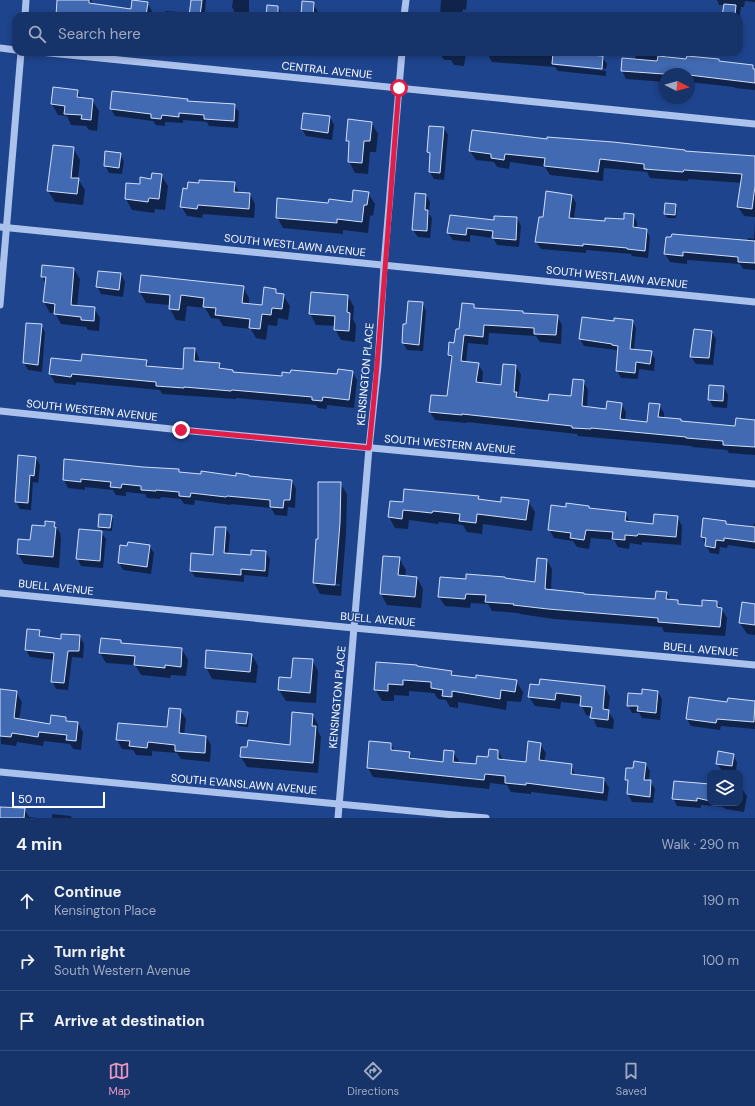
<!DOCTYPE html>
<meta charset="utf-8">
<style>
:root{--surface:#16336a;--page:#1f3b70;--text:#f1f3f6;--muted:#9eaac1;--line:#354e7e;--accent:#e797bd}
body{margin:0;font-family:"DM Sans",sans-serif;background:var(--page);color:var(--text)}
.controls{position:absolute;right:12px;bottom:12px;display:grid;overflow:hidden;border-radius:8px;box-shadow:0 2px 6px #0003}
.controls button{width:36px;height:36px;display:grid;place-items:center;padding:0;border:0;border-bottom:1px solid var(--line);background:var(--surface);color:var(--text);font:20px sans-serif}
.compass{position:absolute;left:659px;top:68px;width:36px;height:36px;border-radius:50%;background:var(--surface);box-shadow:0 2px 6px #0003;rotate:96deg}
.scale{position:absolute;left:12px;bottom:10px;width:93px;box-sizing:border-box;padding-left:4px;border:2px solid #fff;border-top:0;font-size:11px;line-height:14px;white-space:nowrap;color:#fff;-webkit-text-stroke:3px #1e448d;paint-order:stroke}
.stop{position:absolute;width:12px;height:12px;margin:-9px;border:3px solid #e11d48;border-radius:50%;background:#fff}
.stop.end{background:#e11d48;border-color:#fff;box-shadow:0 1px 4px #0008}
.list{margin:0;padding:0;list-style:none}
h2{display:flex;justify-content:space-between;align-items:center;height:52px;margin:0;padding:0 16px;font-size:17px}
h2 small{font-size:13px;font-weight:400;color:var(--muted)}
.list li{display:grid;grid-template-columns:26px 1fr auto;gap:12px;align-items:center;box-sizing:border-box;height:60px;padding:0 16px;border-top:1px solid var(--line)}
.list b{display:block;font-size:15px;white-space:nowrap}
.list p{margin:0;font-size:13px;white-space:nowrap;color:var(--muted)}
.list em{font-size:13px;font-style:normal;color:var(--muted)}
.icon{flex:none;width:22px;height:22px;fill:none;stroke:currentColor;stroke-width:2;stroke-linecap:round;stroke-linejoin:round}
.map{position:relative;flex:none;width:755px;height:818px;overflow:hidden}
.search{position:absolute;background:var(--surface);box-shadow:0 2px 6px #0003;left:12px;right:12px;top:12px;height:44px;display:flex;align-items:center;gap:10px;box-sizing:border-box;padding:0 14px;border-radius:12px;color:var(--muted);font-size:15px}
.sheet{height:232px;background:var(--surface)}
nav{display:flex;justify-content:space-around;align-items:center;box-sizing:border-box;height:56px;border-top:1px solid var(--line);background:var(--surface);font-size:11px;color:var(--muted)}
nav a{display:grid;justify-items:center;gap:2px}
nav .on{color:var(--accent)}
.map>svg:first-child{display:block}
.shadow{fill:#0007;fill-rule:evenodd}
.building{fill:#426ab2;stroke:#d0dff9}
.lines{fill:none;stroke-linecap:round;stroke-linejoin:round}
.minor{stroke:#abc2ed;stroke-width:7}
.route{stroke:#e11d48;stroke-width:5}
.labels{text-anchor:middle;dominant-baseline:central;stroke-width:3;stroke-linejoin:round;paint-order:stroke}
.street-label{font-size:11px;fill:#fff;stroke:#1e448d}
</style>
<div class="map">
<svg width="755" height="818" viewBox="0 0 755 818">
<rect width="100%" height="100%" fill="#1e448d"/>
<g class="shadow">
<path d="M58,0h33l3,5 38,5 15,-7 5,8v5h-95z"/>
<path d="M192,0h14l-1,13 27,2 1,1h-68l1,-5 25,2z"/>
<path d="M233,0h16v15h-13l-4,-8z"/>
<path d="M441,0h26l-1,10 -3,-1 -1,7h-22z"/>
<path d="M717,0h38v2l-10,-1 -1,6h-3l-2,16v-7h-16l1,-11h-5z"/>
<path d="M313,3l7,13h-18z"/>
<path d="M278,7l5,9h-28v-3l12,1z"/>
<path d="M361,14l17,2h-18z"/>
<path d="M327,52h12l-1,3 -8,-1z"/>
<path d="M363,52h19l-1,4 -16,-1z"/>
<path d="M439,52h27l-2,14 -10,-1 -3,-5h-7z"/>
<path d="M488,52h88l2,3 24,2 5,7 -1,5 -52,-6v2l52,6v5l-48,-5 -3,-4 -63,-5 -4,-7z"/>
<path d="M636,52h30l3,6 84,8 2,3v21l-20,-2 -1,-1 -45,-5v-8h-24v8l-39,-3 -4,-8 13,-11z"/>
<path d="M77,91l5,8 10,1 7,11 -2,20 -8,-1 -3,-4 -15,-1 -4,-9 -9,-1 -6,-11z"/>
<path d="M187,100l1,2 46,3 5,7 -1,16 -29,-2 -2,-4 -24,-2v3l-18,-1v4l-9,-1 -3,-4 -38,-5 -4,-7z"/>
<path d="M330,117l4,8 -2,15 -26,-4 -4,-7z"/>
<path d="M371,122l7,12 -2,18h-6l-2,22 -13,-1 -6,-12 1,-16 -3,-4z"/>
<path d="M444,128l4,7 -4,45 -10,-1 -4,-7 1,-15 -3,-5z"/>
<path d="M522,137l163,15 70,5v60l-11,-1 -6,-9 4,-24 -54,-4v2l-38,-3 -3,-6 -43,-4 -1,13 -53,-6 -5,-8 -35,-5 -1,7 -12,-2 -3,-5 -18,-2 -6,-9z"/>
<path d="M73,148l7,12 -2,19 7,11 -2,15 -28,-3 -7,-11 2,-20z"/>
<path d="M120,154l4,7 -2,13 -13,-1 -4,-8z"/>
<path d="M161,175l7,11 -3,24 -10,-1 -1,4 -22,-3 -6,-11 15,-14z"/>
<path d="M234,183l5,9 11,2 5,10 -1,14 -51,-4 -1,4 -15,-2 -6,-10 7,-16z"/>
<path d="M368,193l7,11 -2,12 -3,-1 -2,18 -25,-3v4l-60,-6 -6,-11 52,-13 24,-1z"/>
<path d="M426,194l4,8 -1,12 3,4 -2,20 -12,-1 -5,-7z"/>
<path d="M572,196l4,7 -2,16 32,3 18,-1 9,-6 4,7v7l9,1 4,7 -2,21 -16,-2 -1,-2 -45,-4v3l-45,-4 -5,-7 4,-24h4z"/>
<path d="M666,204l9,1 2,3 -1,10h-9l-2,-4z"/>
<path d="M450,216l45,5 22,-3 4,8 -2,21 -22,-2 -4,-7 -23,-3v7l-17,-2 -5,-7z"/>
<path d="M755,223v47l-12,-1 -3,-5 -53,-4v4l-17,-2 -5,-8 83,-13v-3l6,1z"/>
<path d="M74,269l6,10 -3,27 17,2 6,10 -1,13 -11,-1 -2,-3 -25,-3 -6,-11h-5l-6,-11 2,-18 -4,-7z"/>
<path d="M121,274l4,8 -2,15 -22,-3 -4,-8z"/>
<path d="M243,287l6,11v7l14,1 13,-16 2,4 5,1 7,11 -2,14 -10,-2 -1,8 -9,-1 -2,15 -10,-2 -5,-9 -28,-3 -4,-7 -8,-1 -6,-10 -18,-2 -2,15 -9,-1 -6,-11v-4l-24,-2 -6,-11z"/>
<path d="M348,296l6,11 -1,12 3,6 -1,17 -14,-2 -6,-11v-3l-19,-1 -6,-12z"/>
<path d="M422,303l4,8 -3,40 -16,-1 -4,-7 4,-18z"/>
<path d="M473,305l2,4 48,3 1,2 33,2 5,9 -1,19 -21,-2 -4,-6 -47,-3 -1,12 -20,-2 -2,19 12,2 5,8 -1,12 20,2 14,-20 5,9 -3,22 1,2 30,3 23,-5 11,-16 5,9 -1,18 20,2 14,-6 5,8 -1,9 23,2 11,-18 5,8v6l17,3 55,5 19,-6v34l-26,-2 -2,-3 -35,-3 -1,-1 -113,-10 -1,-2 -110,-12v1l-32,-3 -5,-8 18,-14 4,-36 -3,-7 1,-12 5,1 4,-14z"/>
<path d="M583,318l32,4 17,-1 4,7 -2,22 17,2 4,7 -1,12 -15,-2 -1,10 -17,-1 -4,-7 2,-19 -3,-2 -32,-4 -4,-7z"/>
<path d="M27,324l14,1 4,7 -3,40 -14,-2 -4,-7z"/>
<path d="M695,330l17,2 4,7 -3,26 -17,-1 -5,-7z"/>
<path d="M195,349l4,9v4l20,2 4,6h10l1,3 49,4 55,-2 14,-3 5,8 -3,28 -27,-3v4l-9,-1 -2,-3 -80,-7v1l-74,-5 -2,-4 -84,-8v3l-21,-2 -5,-9 32,-12 64,-1 4,6 34,3z"/>
<path d="M724,387l4,8 -1,13 -14,-1 -4,-8z"/>
<path d="M36,458l4,7 -2,18 -5,-1 -2,28 -11,-1 -4,-7z"/>
<path d="M65,460l78,8 35,2 2,3 112,8 4,8 -1,19 -7,-1 -1,9 -12,-1 -4,-7 -40,-4v1l-36,-5 -1,5 -10,-1 -3,-5 -20,-2 -1,2 -13,-1 -2,-4 -19,-2v4l-10,-1 -3,-5 -28,-3v3l-17,-2 -4,-8z"/>
<path d="M340,483l7,11 -1,41 -5,61 -21,-2 -6,-11 5,-43zM320,583l20,1v2l-20,-1z"/>
<path d="M478,497l2,3 22,3 26,-2 7,11 -3,19 -49,-7 -1,10 -15,-2 -4,-7 -24,-3 -1,2 -29,-4 -1,9 -13,-1 -6,-11 15,-14z"/>
<path d="M588,507l2,2 35,4 5,9 24,3 23,-8 5,9 -1,19 -39,-3v3l-12,-2 -1,6 -11,-2 -4,-7 -23,-2 -2,11 -12,-2 -4,-6 -19,-3 -5,-9 18,-21z"/>
<path d="M111,516l2,3 -1,12 -11,-1 -2,-3z"/>
<path d="M726,522l2,3 25,3 1,-5 1,1v25l-27,-4 -1,3 -7,-1 -1,7 -9,-1 -8,-16z"/>
<path d="M54,523l6,10 1,6 -2,29 -35,-4 -6,-10 28,-26z"/>
<path d="M226,528l4,7 -2,19 24,2 14,-4 4,7 -2,18 -24,-2v7l-49,-5 -4,-6 23,-15z"/>
<path d="M101,532l5,7 -3,29 -22,-2 -4,-8z"/>
<path d="M149,546l5,7 -3,21 -28,-4 -4,-7z"/>
<path d="M399,558l7,12 -1,7 12,1 6,11 -2,19 -34,-3 -6,-11z"/>
<path d="M547,560l5,9 -1,22 33,3 1,1 71,5 11,-7 4,8h7l2,4 23,2 14,-5 10,16 -2,18 -61,-4 -2,-5 -108,-8 -34,-5 -1,-1 -27,-2 -4,-7 -17,-1 -1,5 -25,-2 -6,-9 28,-17 38,-2 1,1 30,4z"/>
<path d="M755,605v30l-8,-1 -7,-11z"/>
<path d="M39,631l4,7 18,2 19,-4 4,8 -1,14 -11,-1 -4,33 -12,-1 -4,-8 2,-21 -24,-3 -4,-7z"/>
<path d="M120,641l2,3 60,5 6,11 -2,16 -15,-1 -1,3 -29,-3 -6,-10 -29,-2 -6,-10z"/>
<path d="M252,655l6,11 -2,17 -44,-4 -6,-12z"/>
<path d="M312,660l6,11 -2,32 -30,-2 -7,-11z"/>
<path d="M377,663l74,8 3,5 23,3 39,2 7,11 -2,10 -14,-1 -1,9 -48,-8v6l-8,-1 -4,-7 -8,-1 -4,-6 -25,-2v5l-15,-1v6h-12l-7,-12z"/>
<path d="M531,685l74,2 5,10 -2,14 6,9 -1,9 -16,-2 -5,-11 -6,-1 -5,-11 -20,-2 -1,7 -25,-3 -6,-9z"/>
<path d="M0,690l16,2 6,10 -3,18 32,5 15,-7 2,4 10,1 5,9 -2,18 -8,-1 -3,-5 -26,-3 -1,5 -26,-4 -1,4 -15,-2z"/>
<path d="M658,692l4,7 -2,21 -18,-2 -3,-5h-7l-4,-8 14,-10z"/>
<path d="M728,700l27,2v27l-34,-3 -1,4 -29,-4 -4,-7 41,-16z"/>
<path d="M180,710l6,9 -2,16 22,1 5,9 -1,17 -29,-3 -4,-6 -25,-2v5l-16,-1 -3,-5 -11,-1 -5,-9 51,-12z"/>
<path d="M247,713l2,4 -1,10 -9,-1 -2,-4z"/>
<path d="M313,715l5,10v6l3,6 -3,36 -71,-6 -6,-10 50,-11z"/>
<path d="M391,744l4,7 14,2 4,7 31,3 9,-11 6,9 -1,2 19,2 12,-7 9,-8 5,10 24,3 13,-19 6,9 -2,9 27,3 5,11 28,3 5,9 -2,13 -76,-9v2l-20,-2 -4,-7 -17,-2 -1,6 -116,-12 -5,-9z"/>
<path d="M733,755l4,7 -1,11 -14,-2 -5,-8z"/>
<path d="M645,763l5,8 -1,10h1l5,8 -2,14 -21,-1 -4,-8 1,-10 -3,-5 8,-9z"/>
<path d="M710,785v18h30v-15l2,1 5,7 -3,16 -19,-3 -2,-2 -22,-2v3l-24,-2 -4,-8z"/>
<path d="M0,808l24,1 5,8 8,1h-37z"/>
<path d="M52,814l19,2 1,2h-20z"/>
</g>
<g class="building">
<path d="M57,0h32v3l42,6 1,-9 16,2 -2,14h-90z"/>
<path d="M191,0h11l-2,16h-11z"/>
<path d="M302,1l12,1 -1,14h-12z"/>
<path d="M724,4l12,1 -1,11h-13z"/>
<path d="M267,5l11,1v10h-12z"/>
<path d="M553,52h23v2l27,2 -1,13 -50,-5z"/>
<path d="M658,56l28,3 1,-3 32,3v2l34,4v4h2v14l-66,-8v-1h-25l-43,-3 1,-13 35,3z"/>
<path d="M53,87l25,3 -1,7 16,2 -2,21 -10,-1 1,-4 -18,-1 1,-8 -14,-2z"/>
<path d="M112,91l76,8 -1,2 48,3 -1,17 -30,-2v-4l-25,-2v4l-17,-2 -1,4 -10,-1v-4l-41,-5z"/>
<path d="M303,113l27,3 -2,17 -27,-4z"/>
<path d="M348,119l24,3 -2,19h-6l-2,22 -14,-1 1,-21h-3z"/>
<path d="M429,126l15,1 -4,46 -11,-1 1,-19 -3,-1z"/>
<path d="M472,130l75,9v-2l66,5 72,8v1l70,5v30l-3,23 -15,-2 5,-33 -58,-4 -1,2 -39,-3v-5l-44,-5 -2,13 -54,-6 1,-8 -40,-4 -1,6 -13,-2v-4l-22,-3z"/>
<path d="M53,145l21,2 -3,31h8l-2,16 -30,-3z"/>
<path d="M105,151l16,2 -2,15 -15,-2z"/>
<path d="M152,173l10,1 -3,25 -10,-1 -1,4 -23,-3 1,-16 14,1v-7l11,2z"/>
<path d="M199,180l36,2 -1,10 16,1 -1,16 -51,-4 -1,4 -17,-2 3,-19 4,1 1,-7 11,1z"/>
<path d="M353,190l16,2 -2,13h-3l-2,17 -25,-3v4l-61,-5 1,-20 51,5 1,-4 23,3z"/>
<path d="M546,191l26,4 -3,23 36,3v-3l19,1v-6l10,1 -1,13 14,2 -2,22 -18,-2v-1l-44,-4v2l-48,-4 4,-25h4z"/>
<path d="M415,193l11,1 -1,16h3l-1,21 -15,-1z"/>
<path d="M665,203l11,1 -1,11 -11,-1z"/>
<path d="M450,215l44,5v-4l23,1 -1,23 -24,-2 1,-7 -26,-3 -1,7 -19,-2z"/>
<path d="M672,234l83,7v22l-17,-1v-5l-55,-5v4l-19,-2 2,-17h5z"/>
<path d="M42,265l32,3 -3,37 24,2 -1,14 -13,-1v-3l-27,-3 1,-10 -12,-2 3,-25h-5z"/>
<path d="M98,271l23,2 -2,17 -23,-3z"/>
<path d="M141,275l103,11 -2,17 20,2 2,-18 12,2v4l8,1 -2,15 -10,-1 -1,7 -9,-1 -2,15 -11,-1 1,-9 -35,-4 1,-7 -13,-1 1,-9 -23,-3 -2,15 -10,-1 1,-14 -31,-3z"/>
<path d="M311,292l37,3 -1,17 3,1 -1,18 -15,-1 1,-14 -26,-2z"/>
<path d="M408,301l15,1 -4,43 -17,-2 1,-19h3z"/>
<path d="M462,303l12,1v4l49,3v2l35,2 -2,20 -22,-1v-6l-50,-3 -1,12 -19,-2 -3,26 18,2 -3,19 25,3 2,-21 13,1 -2,27h3l-1,5 32,4 1,-7 22,2 2,-17 11,1 -2,26 24,3 1,-8 15,2 -2,16 27,3 2,-19 11,1 -2,13 23,2v2l54,5 1,-8 19,2v27l-32,-2v-4l-37,-3v-1l-95,-9v1l-19,-1v-2l-110,-12v1l-33,-3 2,-17 16,1 5,-40 -4,-1 1,-13 5,1 2,-14h3z"/>
<path d="M582,317l32,4v-3l19,2 -3,29 22,2 -2,13 -14,-2 -1,11 -19,-2 2,-25 -6,-1v-1l-33,-5z"/>
<path d="M26,323l16,1 -4,41 -15,-2z"/>
<path d="M694,329l18,2 -3,27 -19,-1z"/>
<path d="M184,348h11l-1,13 26,2 -1,5 14,2v2l49,4v-4l8,1 1,-3 46,4 1,-5 15,2 -4,29 -26,-3 -1,4 -10,-1v-3l-80,-7 -1,1 -47,-4v1l-28,-2v-4l-84,-8 -1,3 -22,-3 2,-16 30,3 1,-7 65,6 -1,6 37,3z"/>
<path d="M709,385l15,1 -1,15 -15,-1z"/>
<path d="M18,455l18,2 -2,19 -4,-1 -2,28 -13,-1z"/>
<path d="M64,459l79,8 36,2v3l22,2v-3l35,5v-3l13,2v1l43,4 -2,20h-6l-1,8 -13,-1v-7l-43,-4 -1,1 -35,-4 -1,4 -11,-1v-4l-23,-2v1l-15,-1v-4l-19,-2 -1,4 -11,-1 1,-5 -30,-3v3l-18,-2z"/>
<path d="M318,482h23l-1,41 -5,62 -22,-2 3,-44h2z"/>
<path d="M404,489l75,7 -1,3 23,3v-5l28,3 -3,20 -49,-6 -1,9 -17,-2 1,-7 -27,-3 -1,2 -29,-3 -1,9 -14,-2 2,-16 13,1z"/>
<path d="M566,503l23,3v2l37,4 -1,9 28,3 1,-10 24,2 -2,21 -38,-3 -1,2 -12,-1v5l-13,-1 1,-7 -27,-2 -2,10 -14,-2 1,-5 -23,-3 3,-25 15,2z"/>
<path d="M99,514l13,1 -2,13 -12,-1z"/>
<path d="M703,518l23,3v3l29,3v15l-31,-4v3l-8,-1 -1,8 -10,-2 1,-8 -5,-1z"/>
<path d="M45,521l10,1 -1,5h2l-3,30 -36,-3 1,-15 12,1 2,-15 13,1z"/>
<path d="M215,527h11l-2,26 27,2v-5l15,1 -1,20 -24,-2v6l-51,-4 1,-18 22,2z"/>
<path d="M79,529l23,2 -2,30 -24,-2z"/>
<path d="M128,542l22,3 -3,22 -29,-4 2,-18 7,1z"/>
<path d="M383,556l17,1 -2,18 19,2 -2,20 -35,-3z"/>
<path d="M537,558l10,1 -2,30 39,4v1l71,5 1,-8 11,1 -1,7 12,1v4l24,2v-6l15,1v6l5,1 -2,19 -62,-5v-4l-110,-9 -35,-4 1,-1 -29,-2 1,-7 -20,-1 -1,5 -27,-2 2,-20 26,2v-5l39,3v1l30,4z"/>
<path d="M742,602l13,2v21l-16,-2z"/>
<path d="M27,629l13,1 -1,6 22,3v-5l19,1 -1,16h-11l-4,32 -13,-1 3,-29 -29,-3z"/>
<path d="M101,638l20,2v3l61,5 -1,19 -16,-2v3l-31,-3 1,-9 -36,-3z"/>
<path d="M206,650l46,4 -2,18 -45,-4z"/>
<path d="M293,658l20,1 -3,34 -32,-3 1,-13 12,1z"/>
<path d="M376,662l41,3v1l35,5 -1,4 25,3v-3l41,5 -2,12 -14,-2 -1,9 -48,-8v6l-10,-1 1,-6 -12,-2v-6l-28,-2v5l-15,-1v7l-14,-1z"/>
<path d="M540,679l65,7 -2,23 6,1 -1,10 -18,-2 2,-11 -12,-1 1,-10 -25,-3 -1,7 -27,-3 2,-13 9,1z"/>
<path d="M0,689l17,2 -3,27 36,6 1,-9 15,2v4l12,1 -2,19 -10,-1 1,-5 -28,-3 -1,5 -26,-4 -1,4 -11,-1z"/>
<path d="M642,689l16,2 -2,22 -19,-2 1,-5h-11l1,-13 14,1z"/>
<path d="M689,697l38,5 1,-4 27,3 -1,21 -37,-3 -1,4 -30,-4z"/>
<path d="M169,708l12,1 -2,24 27,3 -1,17 -30,-2v-6l-27,-3 -1,6 -18,-2 1,-5 -14,-1 2,-17 49,4z"/>
<path d="M237,711l11,1 -2,12 -10,-1z"/>
<path d="M292,712l21,2 -1,12h4l-3,37 -73,-6 1,-10h6l1,-7 42,5z"/>
<path d="M369,741l22,2v7l19,2 -1,6 34,4 1,-12 10,1 -1,11 23,2 1,-8 11,1 1,-8 9,1v9l28,3 2,-21 13,2 -2,17 33,4 -1,10 33,4 -1,15 -77,-10v2l-21,-2v-7l-20,-2 -1,6 -117,-12z"/>
<path d="M718,751l16,3 -2,12 -16,-2z"/>
<path d="M634,761l12,2 -2,17h7l-1,17 -23,-3 1,-14h-3l1,-12h7z"/>
<path d="M674,781l36,3v17l-13,-3v3l-25,-2z"/>
<path d="M0,807l25,1 -1,10h-24z"/>
</g>
<g class="lines">
<g class="minor">
<path d="M25,16l1,-16"/>
<path d="M404,16l2,-16"/>
<path d="M0,48l16,2"/>
<path d="M40,52l715,72"/>
<path d="M0,227l755,75"/>
<path d="M0,305l21,-253"/>
<path d="M0,411l181,19 574,54"/>
<path d="M0,593l354,35 401,37"/>
<path d="M0,772l486,46"/>
<path d="M338,818l31,-370 9,-83 6,-100 18,-213"/>
</g>
</g>
<g class="lines">
<path class="route" d="M181,430l188,18c13,-120 20,-240 30,-360"/>
</g>
<g class="labels">
<g class="street-label">
<text transform="translate(327 70) rotate(6)">CENTRAL AVENUE</text>
<text transform="translate(295 245) rotate(6)">SOUTH WESTLAWN AVENUE</text>
<text transform="translate(617 277) rotate(6)">SOUTH WESTLAWN AVENUE</text>
<text transform="translate(365 374) rotate(-85)">KENSINGTON PLACE</text>
<text transform="translate(92 410) rotate(6)">SOUTH WESTERN AVENUE</text>
<text transform="translate(450 444) rotate(5)">SOUTH WESTERN AVENUE</text>
<text transform="translate(56 587) rotate(6)">BUELL AVENUE</text>
<text transform="translate(378 619) rotate(5)">BUELL AVENUE</text>
<text transform="translate(701 649) rotate(5)">BUELL AVENUE</text>
<text transform="translate(337 697) rotate(-85)">KENSINGTON PLACE</text>
<text transform="translate(244 784) rotate(5)">SOUTH EVANSLAWN AVENUE</text>
</g>
</g>
</svg>
<div class="controls">
<button><svg class="icon" aria-label="layers" viewBox="0 0 24 24"><path d="M12 4l9 5-9 5-9-5zM3 14l9 5 9-5"/></svg></button>
</div>
<svg class="compass" viewBox="-18 -18 36 36"><path d="M0-13l5 13h-10z" fill="#e53935"/><path d="M0 13l5-13h-10z" fill="#9eaac1"/></svg>
<div class="scale">50 m</div>
<div class="stop" style="left:399px;top:88px"></div>
<div class="stop end" style="left:181px;top:430px"></div>
<div class="search"><svg class="icon" aria-label="search" viewBox="0 0 24 24"><circle cx="10" cy="10" r="6"/><path d="M15 15l6 6"/></svg>Search here</div>
</div>
<section class="sheet">
<h2>4 min<small>Walk · 290 m</small></h2>
<ul class="list">
<li><svg class="icon" aria-label="ahead" viewBox="0 0 24 24"><path d="M12 20V5M6 11l6-6 6 6"/></svg><div><b>Continue</b><p>Kensington Place</p></div><em>190 m</em></li>
<li><svg class="icon" aria-label="right" viewBox="0 0 24 24"><path d="M7 20v-9h11M14 6l5 5-5 5"/></svg><div><b>Turn right</b><p>South Western Avenue</p></div><em>100 m</em></li>
<li><svg class="icon" aria-label="arrive" viewBox="0 0 24 24"><path d="M6 21V4h12l-3 4 3 4H6"/></svg><div><b>Arrive at destination</b></div></li>
</ul>
</section>
<nav>
<a class="on"><svg class="icon" aria-label="map" viewBox="0 0 24 24"><path d="M3 6l6-2 6 2 6-2v14l-6 2-6-2-6 2zM9 4v14M15 6v14"/></svg>Map</a>
<a><svg class="icon" aria-label="directions" viewBox="0 0 24 24"><path d="M12 3l9 9-9 9-9-9zM9 14v-3h6M13 9l2 2-2 2"/></svg>Directions</a>
<a><svg class="icon" aria-label="saved" viewBox="0 0 24 24"><path d="M7 4h10v16l-5-4-5 4z"/></svg>Saved</a>
</nav>
